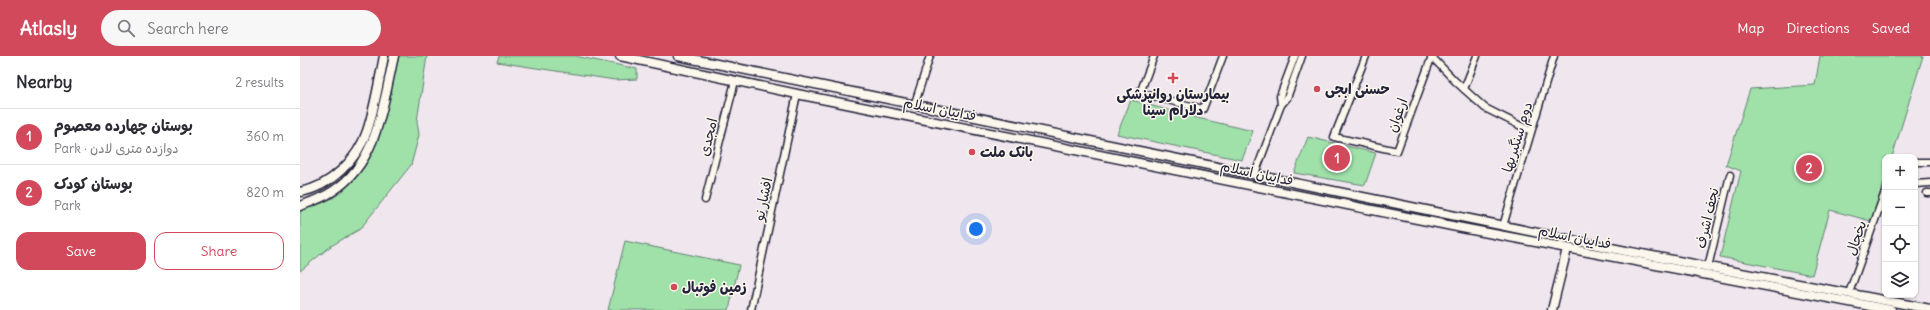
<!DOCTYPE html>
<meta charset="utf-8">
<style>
:root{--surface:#fff;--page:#f7f7f7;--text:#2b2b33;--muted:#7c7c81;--line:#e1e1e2;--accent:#d1495b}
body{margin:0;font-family:Delius,"Playpen Sans Arabic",sans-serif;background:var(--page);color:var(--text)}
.controls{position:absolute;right:12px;bottom:12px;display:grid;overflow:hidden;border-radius:8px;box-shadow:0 1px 3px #0004}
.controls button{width:36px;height:36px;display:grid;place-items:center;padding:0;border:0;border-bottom:1px solid var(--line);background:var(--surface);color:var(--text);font:20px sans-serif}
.you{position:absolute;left:676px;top:173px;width:14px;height:14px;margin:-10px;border:3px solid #fff;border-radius:50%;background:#1a73e8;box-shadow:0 0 0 6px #1a73e833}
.badge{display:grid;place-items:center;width:26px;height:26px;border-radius:50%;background:var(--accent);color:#fff;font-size:13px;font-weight:700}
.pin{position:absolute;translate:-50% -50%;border:2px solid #fff;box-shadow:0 1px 4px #0006}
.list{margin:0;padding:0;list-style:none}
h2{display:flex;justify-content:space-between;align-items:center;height:52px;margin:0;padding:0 16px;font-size:17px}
h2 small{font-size:13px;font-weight:400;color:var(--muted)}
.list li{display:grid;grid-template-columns:26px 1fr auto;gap:12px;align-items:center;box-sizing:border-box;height:56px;padding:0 16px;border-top:1px solid var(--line)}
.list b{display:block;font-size:15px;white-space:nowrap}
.list p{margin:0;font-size:13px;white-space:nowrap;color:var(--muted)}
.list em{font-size:13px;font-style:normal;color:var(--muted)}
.actions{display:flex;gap:8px;padding:12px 16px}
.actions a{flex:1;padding:9px 0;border:1px solid var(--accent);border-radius:12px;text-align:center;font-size:14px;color:var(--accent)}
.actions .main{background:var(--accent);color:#fff}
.icon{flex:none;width:22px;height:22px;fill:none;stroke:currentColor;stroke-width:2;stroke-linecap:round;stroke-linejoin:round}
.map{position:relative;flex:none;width:1630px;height:254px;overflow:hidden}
header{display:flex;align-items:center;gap:24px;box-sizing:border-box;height:56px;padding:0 20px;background:var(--accent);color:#fff}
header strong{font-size:19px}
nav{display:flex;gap:22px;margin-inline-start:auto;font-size:14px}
.search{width:280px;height:36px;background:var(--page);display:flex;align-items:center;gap:10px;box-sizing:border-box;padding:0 14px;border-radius:22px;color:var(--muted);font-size:15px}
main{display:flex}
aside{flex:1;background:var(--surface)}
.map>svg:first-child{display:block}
.green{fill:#a0e1aa;stroke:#618272}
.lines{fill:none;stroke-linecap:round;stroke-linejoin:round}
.minor-casing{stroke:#22223b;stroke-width:9}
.major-casing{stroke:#22223b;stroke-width:11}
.minor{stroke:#fbf7ec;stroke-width:6}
.major{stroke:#fbf7ec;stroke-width:8}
.poi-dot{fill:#d1495b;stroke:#fbf7ec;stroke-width:1.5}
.labels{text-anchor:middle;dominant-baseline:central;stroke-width:3;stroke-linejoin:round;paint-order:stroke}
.poi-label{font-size:14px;font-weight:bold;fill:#22223b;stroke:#fbf7ec;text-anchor:start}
.street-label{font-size:14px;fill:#22223b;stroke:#fbf7ec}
</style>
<header>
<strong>Atlasly</strong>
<div class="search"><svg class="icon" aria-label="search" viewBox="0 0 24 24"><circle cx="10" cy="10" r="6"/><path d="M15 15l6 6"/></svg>Search here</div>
<nav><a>Map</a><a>Directions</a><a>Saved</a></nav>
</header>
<main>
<aside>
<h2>Nearby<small>2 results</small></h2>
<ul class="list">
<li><span class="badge">1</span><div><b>بوستان چهارده معصوم</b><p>Park · دوازده متری لادن</p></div><em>360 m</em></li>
<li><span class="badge">2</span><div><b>بوستان کودک</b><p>Park</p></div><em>820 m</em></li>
</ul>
<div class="actions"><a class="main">Save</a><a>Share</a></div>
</aside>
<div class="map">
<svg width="1630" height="254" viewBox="0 0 1630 254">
<rect width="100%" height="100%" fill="#f0e6ee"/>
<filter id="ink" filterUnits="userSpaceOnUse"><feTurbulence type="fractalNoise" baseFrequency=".025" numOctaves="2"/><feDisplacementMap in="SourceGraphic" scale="8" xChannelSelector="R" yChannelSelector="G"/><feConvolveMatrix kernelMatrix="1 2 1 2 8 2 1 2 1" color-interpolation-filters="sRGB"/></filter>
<g filter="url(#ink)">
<g class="green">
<path d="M97,0h30l-10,65 2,14 -8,30 -51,64 -29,17 -31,25v-60c16,-6 33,-10 46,-23 37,-32 42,-87 51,-132z"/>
<path d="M199,0h76l62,13v10l-22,1 -118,-18z"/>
<path d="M1520,0h103l-31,101h-7v22l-14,42 -41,-11 -18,65 -92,-18 21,-86 -15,-6 24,-76 65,-4z"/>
<path d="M831,44l62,17 60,14 -11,29 -125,-26z"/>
<path d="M1008,81l68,16 -11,32 -71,-12z"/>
<path d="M325,185l114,24 -10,45h-121z"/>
</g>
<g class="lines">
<defs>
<g id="minor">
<path d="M854,0l-14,37 63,16 20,-53"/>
<path d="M1066,0l-32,81 63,14 35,-95"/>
<path d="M1131,0l24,25 30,27 46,23"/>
<path d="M1164,33l13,-33"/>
<path d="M615,47l15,-47"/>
<path d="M981,49l-1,-9 15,-40"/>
<path d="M1615,106h15"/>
<path d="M955,118l26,-69 6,-7 15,-42"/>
<path d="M1615,128l15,-1"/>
<path d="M1627,137h3"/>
<path d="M405,144l30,-119"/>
<path d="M1203,170l51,-170"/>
<path d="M1408,211l22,-92"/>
<path d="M1549,237l36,-101"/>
<path d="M451,254l46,-216"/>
</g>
<g id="major">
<path d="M320,0l177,38 665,134 429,82"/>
<path d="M378,0l948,195 304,58"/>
<path d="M0,136c30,-5 58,-33 67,-61 8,-24 12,-50 17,-75"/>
<path d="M0,150c11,-4 23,-8 33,-15 45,-29 50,-87 61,-135"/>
<path d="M1252,254l15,-61"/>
</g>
</defs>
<use href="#minor" class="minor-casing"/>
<use href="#major" class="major-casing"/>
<use href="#minor" class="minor"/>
<use href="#major" class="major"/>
</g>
</g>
<g class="poi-dot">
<path d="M871 16h4v4h4v4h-4v4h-4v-4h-4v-4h4z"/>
<circle cx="1017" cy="33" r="4"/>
<circle cx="672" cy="96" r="4"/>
<circle cx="374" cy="231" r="4"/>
</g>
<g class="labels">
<g class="poi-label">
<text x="1025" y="33">حسنی ابجی</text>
<text x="873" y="38" text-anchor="middle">بیمارستان روانپزشکی<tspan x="873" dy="16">دلارام سینا</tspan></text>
<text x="680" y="96">بانک ملت</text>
<text x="382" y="231">زمین فوتبال</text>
</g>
<g class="street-label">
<text transform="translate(640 53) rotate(11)">فداییان اسلام</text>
<text transform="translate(1097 59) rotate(-70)">ارغوان</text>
<text transform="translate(408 81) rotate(-76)">امجدی</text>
<text transform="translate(1217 81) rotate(-73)">دوم سنگبریها</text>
<text transform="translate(957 117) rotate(12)">فداییان اسلام</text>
<text transform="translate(463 143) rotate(-78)">افشار نو</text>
<text transform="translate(1407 162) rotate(-77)">نجف اشرف</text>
<text transform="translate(1275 181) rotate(11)">فداییان اسلام</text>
<text transform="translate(1556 182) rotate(-71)">یخچال</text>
</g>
</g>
</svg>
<div class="controls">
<button>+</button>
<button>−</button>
<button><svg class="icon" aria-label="locate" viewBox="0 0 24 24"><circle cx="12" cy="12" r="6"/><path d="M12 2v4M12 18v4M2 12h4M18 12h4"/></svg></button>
<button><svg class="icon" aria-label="layers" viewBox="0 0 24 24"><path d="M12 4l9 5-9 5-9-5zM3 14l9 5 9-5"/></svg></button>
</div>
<div class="you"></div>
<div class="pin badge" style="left:1037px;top:102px">1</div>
<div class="pin badge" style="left:1509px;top:112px">2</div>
</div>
</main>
